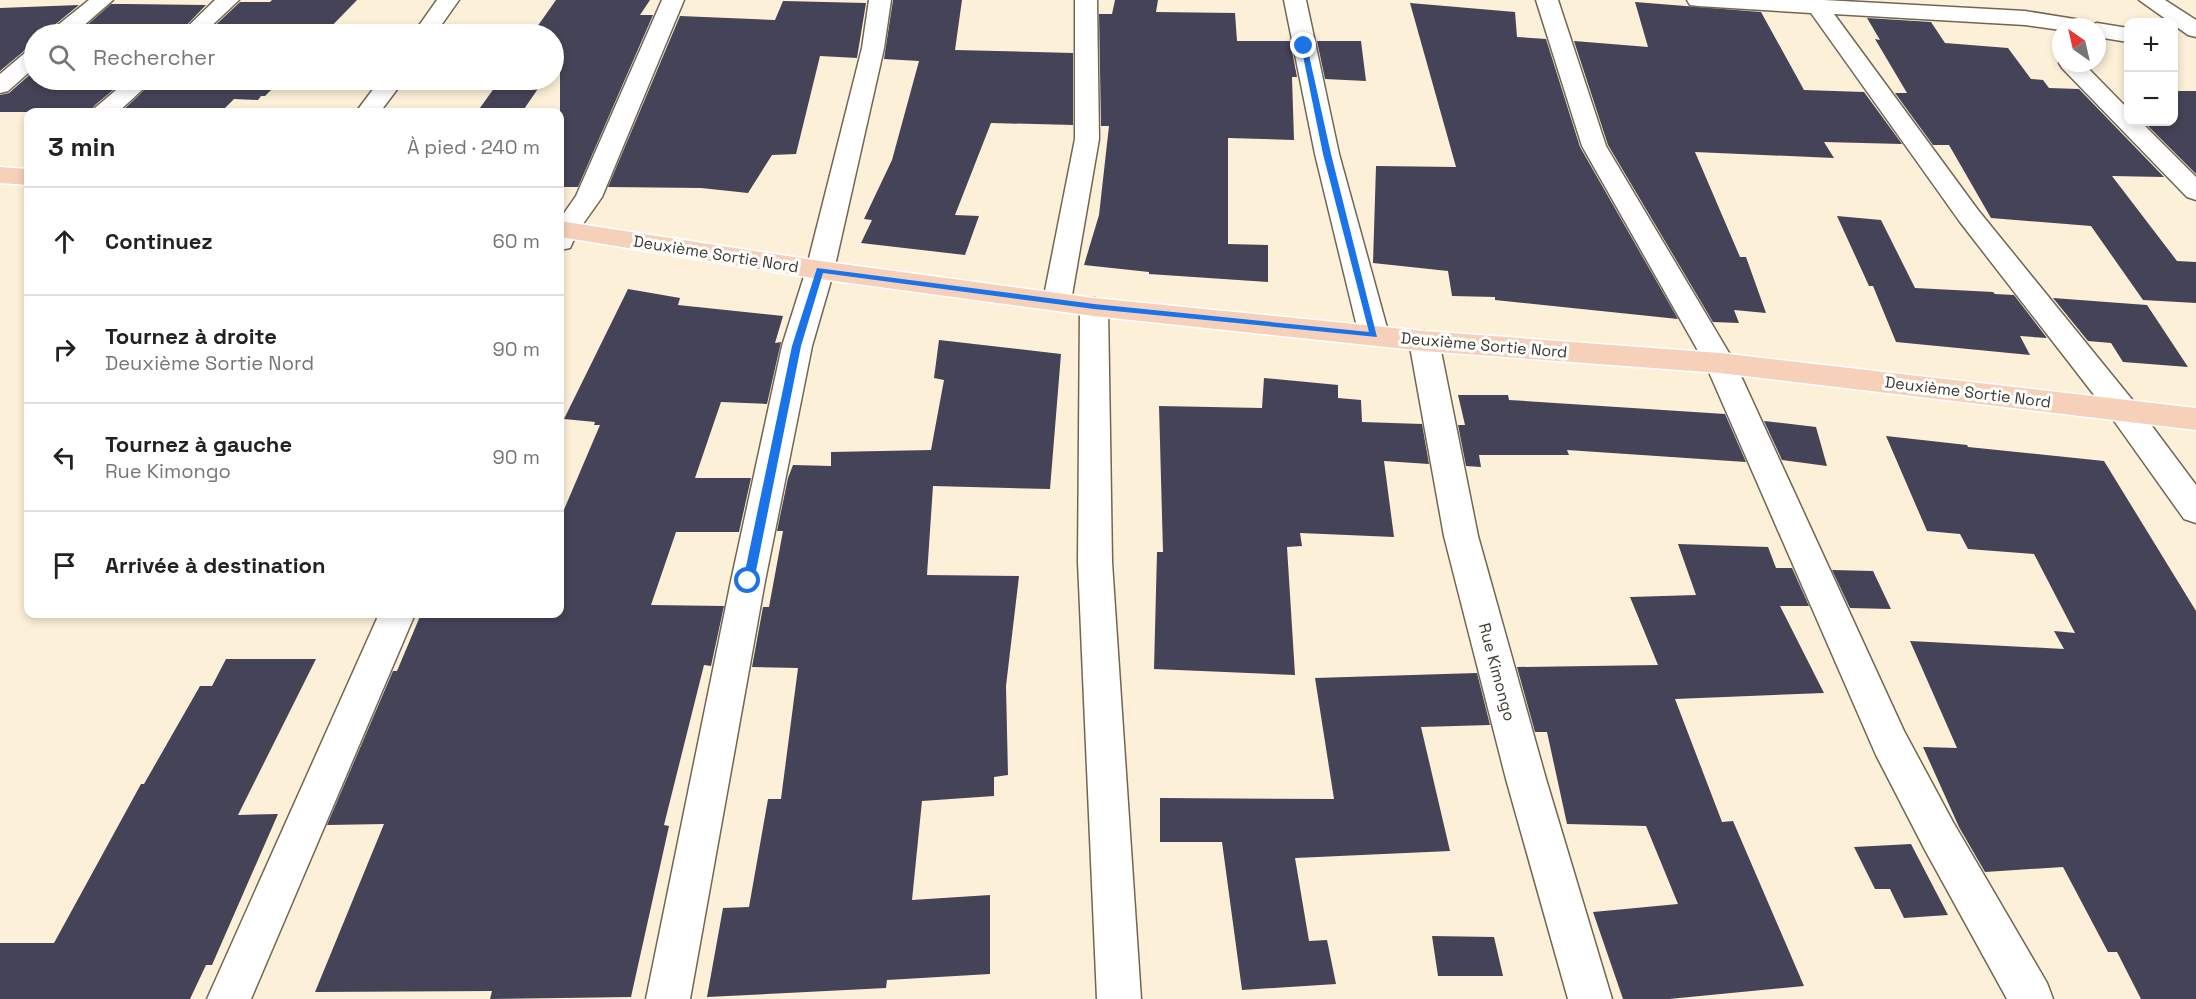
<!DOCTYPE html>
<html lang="fr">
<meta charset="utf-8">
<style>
:root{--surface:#fff;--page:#f2f2f2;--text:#222;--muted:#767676;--line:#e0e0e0}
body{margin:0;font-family:"Space Grotesk",sans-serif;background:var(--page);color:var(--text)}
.controls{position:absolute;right:18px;top:18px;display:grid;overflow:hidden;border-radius:12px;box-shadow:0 3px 9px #0003}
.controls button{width:54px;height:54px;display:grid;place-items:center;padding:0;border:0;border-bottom:2px solid var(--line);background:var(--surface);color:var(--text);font:30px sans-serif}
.compass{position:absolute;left:2052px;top:18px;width:54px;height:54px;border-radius:50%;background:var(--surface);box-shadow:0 3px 9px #0003;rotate:326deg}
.stop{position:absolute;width:18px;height:18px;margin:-14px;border:4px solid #1a73e8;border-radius:50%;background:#fff}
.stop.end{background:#1a73e8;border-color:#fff;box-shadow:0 2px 6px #0008}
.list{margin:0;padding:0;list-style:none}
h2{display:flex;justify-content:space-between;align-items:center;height:78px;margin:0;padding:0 24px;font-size:26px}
h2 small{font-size:20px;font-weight:400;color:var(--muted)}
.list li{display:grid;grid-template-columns:39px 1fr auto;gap:18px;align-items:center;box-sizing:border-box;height:108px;padding:0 24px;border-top:2px solid var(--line)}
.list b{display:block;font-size:22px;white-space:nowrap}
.list p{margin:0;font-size:20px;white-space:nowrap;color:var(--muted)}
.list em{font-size:20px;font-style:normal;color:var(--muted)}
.icon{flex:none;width:33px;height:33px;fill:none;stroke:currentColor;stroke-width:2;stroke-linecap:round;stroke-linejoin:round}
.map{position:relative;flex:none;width:2196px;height:999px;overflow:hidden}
.search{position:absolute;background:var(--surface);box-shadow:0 3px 9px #0003;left:24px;top:24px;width:540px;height:66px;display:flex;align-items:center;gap:15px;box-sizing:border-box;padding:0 21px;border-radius:33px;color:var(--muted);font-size:22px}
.panel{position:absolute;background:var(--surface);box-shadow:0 3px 9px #0003;left:24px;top:108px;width:540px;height:510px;border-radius:12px}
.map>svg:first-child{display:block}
.building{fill:#454358}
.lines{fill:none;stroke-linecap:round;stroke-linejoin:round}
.minor-casing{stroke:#716651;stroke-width:3}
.major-casing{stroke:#fff;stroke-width:3}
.minor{fill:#fff;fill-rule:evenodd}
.major{fill:#f7d0b9;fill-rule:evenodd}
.route{fill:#1a73e8}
.labels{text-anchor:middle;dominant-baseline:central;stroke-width:6;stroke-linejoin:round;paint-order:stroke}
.street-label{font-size:16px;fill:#3e3930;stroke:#fff}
</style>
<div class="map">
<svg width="2196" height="999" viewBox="0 0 2196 999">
<rect width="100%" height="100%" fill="#fdf0d8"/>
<g class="building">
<path d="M272,0h85l-33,34h-118l34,-32h30z"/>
<path d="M556,0h94l-10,15h13l-75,172h-18v-131l-6,9v-31h-22z"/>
<path d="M893,0h69l-7,50 118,3v72l-82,-2 -36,92 24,1 -14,39 -104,-12 11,-23 -8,-1 28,-59 27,-99 -35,-2z"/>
<path d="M1115,0h43l-2,12 79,1 2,28h53l7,36h-5l2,63 -66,-2v106l40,1v37l-119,-8v-2l-65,-7 15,-50 10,-89h-8l-2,-112h13z"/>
<path d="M783,1l83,2 -9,55 -37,-2 -24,98 -24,1 -24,38 -47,-5 -93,-1 72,-171 95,4z"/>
<path d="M1635,2l126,10 43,78 60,2 38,52 -78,-2 10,16 -139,-6 45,105h6l20,56 -32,-3 5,13 -26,-1 -105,-177 -34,-104 74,6z"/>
<path d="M1410,3l105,9 2,25 29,2 34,108 98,172 -183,-19v-3l-43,-1 -4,-25 -75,-8 3,-97 80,1z"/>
<path d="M111,4h15l80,1 -28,29h-101z"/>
<path d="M79,5l-27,22 -4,7h-14v14l-9,2 -25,21v-63z"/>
<path d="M1867,18l64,4 14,21 63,5 23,31 12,1 6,8 30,1 85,88 -52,-1 65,85 19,1v41l-53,-3 -52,-74 -100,-8 -42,-73h-16l-38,-52h12l-32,-54 5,1z"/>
<path d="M1317,41h44l5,40 -41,-2z"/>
<path d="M34,71v9h91l-30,25 -5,7h-90v-17l9,-2z"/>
<path d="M155,80h126l-16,16h-4l-3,4 -24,-1 -13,13h-100z"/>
<path d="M500,80h44l-22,32h-45z"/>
<path d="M2174,91h22v83l-52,-52h30z"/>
<path d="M1837,216l44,4 34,68 78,4 2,2 19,1 33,43 -27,-2 10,19 -134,-13 -23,-56h-4z"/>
<path d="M628,289l52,9 -2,7 105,11 -8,27 6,-1 -14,62 -46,-2 -26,76h56l-12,54h-63l-25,73 73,1 -13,60 -7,-1 -40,160 5,1 -38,171 -141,2 2,-8 -177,1 69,-168 -57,1 66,-154h4l24,-57h139v-95l40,-94h-6l1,-3 -31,-3z"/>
<path d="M2053,298l94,7 41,62 -65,-5 -12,-19 -23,-2z"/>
<path d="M939,340l122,14 -11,135 -117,-3 -6,89 92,1 -13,110 2,89 -14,2v19l-72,5 -10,99 78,-5v79l-103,6 -1,8 -179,9 16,-89 26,-1 19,-108h13l17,-131 -46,-1 11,-60h6l14,-76h-6l11,-53 5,-13 38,1v-14l100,-2 13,-70 -10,-2z"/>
<path d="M1264,378l74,7v13l23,2 1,22 60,2 7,40 -45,-3 10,76 -94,-4 2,13 -15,1 8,128 -141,-6 3,-117h6l-4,-146 103,2z"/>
<path d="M1458,395h50l1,5 216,14 21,48 -179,-12 2,5h-90l2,12 -15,-1 -8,-41h7z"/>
<path d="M1764,421l52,6 11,39 -45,-6z"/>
<path d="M1886,436l81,9 1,2 136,14 92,150v388h-55l-24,-47h-9l-45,-85 -78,5 -26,-45 -36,-80 34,1 -47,-107 154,8 -10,-18 21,2 -41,-79 -66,-5 -8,-15 -33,-3z"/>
<path d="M1678,544l90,3 8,21h16l17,38h-29l44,87 -149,6 47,123 11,-1 71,165 -135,13h-46l-30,-87 85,-8 -32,-78 -79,-2 -20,-92h-12l-18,-65 141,-2 -28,-68 66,-2z"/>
<path d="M1832,570l41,1 18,38 -41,-1z"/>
<path d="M226,659h90l-78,156 40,-1 -66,151h-6l-16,34h-190v-56h54l87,-159h3l56,-98h12z"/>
<path d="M1477,673l13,52 -69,2 29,124 -155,7 14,83 18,-1 9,44 -94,6 -20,-148h-62v-44l174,1 -19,-121z"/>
<path d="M1911,844l37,71 -44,3 -14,-29h-15l-21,-42z"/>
<path d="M1432,936l62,1 9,39h-65z"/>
</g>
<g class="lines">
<defs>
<g id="minor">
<path d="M89,0h24l-39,34h-24l3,-5z"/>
<path d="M215,0h24l-36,34h-23z"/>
<path d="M437,0h22l-24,34h-22z"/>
<path d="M662,0h22l-82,197 -24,34 -8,17 -10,2v-31l16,-23z"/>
<path d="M869,0h22l-7,48 -50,222 -22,76 -47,235 -75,418h-44l85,-418 51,-235 24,-76 56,-222z"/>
<path d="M1075,0h22l2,139 -28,162 -4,7 -10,2 -10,-2 -4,-7 32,-162z"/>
<path d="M1284,0h22l33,154 50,181 -5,7 -10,3 -10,-3 -5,-7 -44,-181z"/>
<path d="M1536,0h22l48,146 129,217 169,368 49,91 94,161 6,16h-46l-82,-149 -49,-95 -171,-392 -123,-217z"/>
<path d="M1687,0h137l201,11 56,9 10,5 6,-2 31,5v14l-31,-5v-10h-36v3l-36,-5 -191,-11 144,196 156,192 62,83v38l-12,-4 -72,-101 -152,-196 -149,-209 -113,-7 -8,-1z"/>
<path d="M2139,0h26l31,20v17l-8,-2 -14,-10v-3h-4z"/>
<path d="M34,50v18l-26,23 -8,2v-19l26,-22z"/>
<path d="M2061,60v3h22l45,46v13h13l55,55v23l-9,-3 -125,-129 -3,-5z"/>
<path d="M128,80h25l-35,32h-26l4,-5z"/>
<path d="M380,80h24l-24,32h-24z"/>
<path d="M1094,298l10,2 4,7 4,255 29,437h-44l-19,-437 2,-255 4,-7z"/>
<path d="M1424,331l10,3 5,7 39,195 68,243 66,220h-44l-62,-220 -62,-243 -35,-195 5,-7z"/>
<path d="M379,614h36l-164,385h-44z"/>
</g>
<g id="major">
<path d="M0,167l28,2v16l-28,-2z"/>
<path d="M560,221l260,40 274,37 330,33 296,22 476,55v22l-476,-57 -296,-22 -330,-35 -274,-37 -260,-42z"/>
</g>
</defs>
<use href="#minor" class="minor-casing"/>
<use href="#major" class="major-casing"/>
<use href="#minor" class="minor"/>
<use href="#major" class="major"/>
</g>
<path class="route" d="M1304,44l3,2 24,108 46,183 -283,-28 -271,-36 -22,73 -47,235 -2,3h-7l-2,-3 49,-235 25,-78 277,36 275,28 -46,-178 -22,-108z"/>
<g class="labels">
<g class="street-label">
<text transform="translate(716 254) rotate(9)">Deuxième Sortie Nord</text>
<text transform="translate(1484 345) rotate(5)">Deuxième Sortie Nord</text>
<text transform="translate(1968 392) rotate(7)">Deuxième Sortie Nord</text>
<text transform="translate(1497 672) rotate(75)">Rue Kimongo</text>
</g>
</g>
</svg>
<div class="controls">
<button>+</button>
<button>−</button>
</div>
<svg class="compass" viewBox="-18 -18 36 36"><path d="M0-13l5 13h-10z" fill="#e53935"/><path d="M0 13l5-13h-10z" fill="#767676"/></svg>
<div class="stop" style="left:748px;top:581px"></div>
<div class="stop end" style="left:1304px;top:46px"></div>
<div class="search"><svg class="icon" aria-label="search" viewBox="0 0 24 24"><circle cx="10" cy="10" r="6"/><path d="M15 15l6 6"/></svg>Rechercher</div>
<section class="panel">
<h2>3 min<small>À pied · 240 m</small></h2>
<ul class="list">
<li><svg class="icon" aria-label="ahead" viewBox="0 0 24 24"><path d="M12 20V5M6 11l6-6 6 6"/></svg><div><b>Continuez</b></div><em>60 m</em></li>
<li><svg class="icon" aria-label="right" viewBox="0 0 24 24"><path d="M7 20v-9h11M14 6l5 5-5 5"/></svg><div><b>Tournez à droite</b><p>Deuxième Sortie Nord</p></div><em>90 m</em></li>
<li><svg class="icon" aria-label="left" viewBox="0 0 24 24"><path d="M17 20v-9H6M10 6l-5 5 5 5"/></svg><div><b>Tournez à gauche</b><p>Rue Kimongo</p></div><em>90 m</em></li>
<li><svg class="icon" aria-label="arrive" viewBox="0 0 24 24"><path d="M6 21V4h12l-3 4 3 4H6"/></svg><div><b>Arrivée à destination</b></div></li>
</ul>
</section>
</div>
